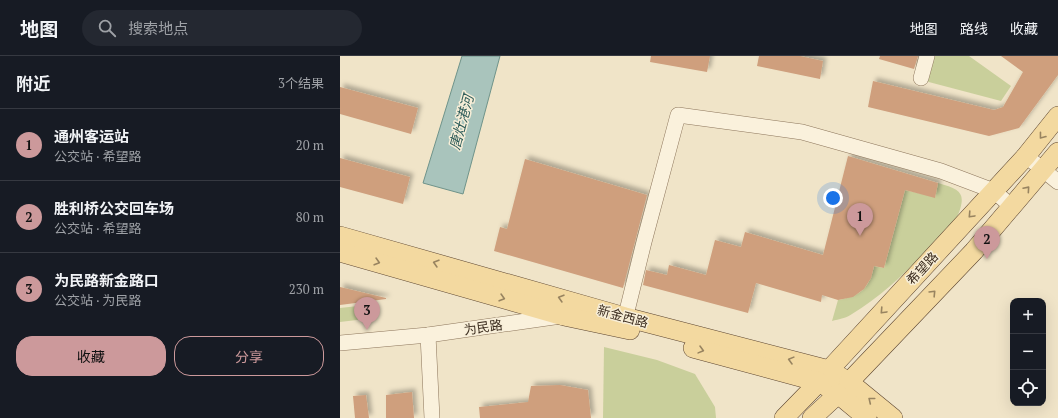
<!DOCTYPE html>
<html lang="zh">
<meta charset="utf-8">
<style>
:root{--surface:#171b24;--page:#242831;--text:#f1f3f6;--muted:#9ea1a6;--line:#363941;--accent:#cc999b}
body{margin:0;font-family:"PT Serif","Noto Sans SC",serif;background:var(--page);color:var(--text)}
.controls{position:absolute;right:12px;bottom:12px;display:grid;overflow:hidden;border-radius:8px;box-shadow:0 4px 16px #0002}
.controls button{width:36px;height:36px;display:grid;place-items:center;padding:0;border:0;border-bottom:1px solid var(--line);background:var(--surface);color:var(--text);font:20px sans-serif}
.you{position:absolute;left:493px;top:142px;width:14px;height:14px;margin:-10px;border:3px solid #fff;border-radius:50%;background:#1a73e8;box-shadow:0 0 0 6px #1a73e833}
.badge{display:grid;place-items:center;width:26px;height:26px;border-radius:50%;background:var(--accent);color:#111;font-size:13px;font-weight:700}
.pin{position:absolute;translate:-50% -33px;filter:drop-shadow(0 1px 2px #0008)}
.pin::after{content:'';position:absolute;top:21px;width:14px;height:12px;background:inherit;clip-path:polygon(0 0,100% 0,50% 100%)}
.list{margin:0;padding:0;list-style:none}
h2{display:flex;justify-content:space-between;align-items:center;height:52px;margin:0;padding:0 16px;font-size:17px}
h2 small{font-size:13px;font-weight:400;color:var(--muted)}
.list li{display:grid;grid-template-columns:26px 1fr auto;gap:12px;align-items:center;box-sizing:border-box;height:72px;padding:0 16px;border-top:1px solid var(--line)}
.list b{display:block;font-size:15px;white-space:nowrap}
.list p{margin:0;font-size:13px;white-space:nowrap;color:var(--muted)}
.list em{font-size:13px;font-style:normal;color:var(--muted)}
.actions{display:flex;gap:8px;padding:12px 16px}
.actions a{flex:1;padding:9px 0;border:1px solid var(--accent);border-radius:16px;text-align:center;font-size:14px;color:var(--accent)}
.actions .main{background:var(--accent);color:#111}
.icon{flex:none;width:22px;height:22px;fill:none;stroke:currentColor;stroke-width:2;stroke-linecap:round;stroke-linejoin:round}
.map{position:relative;flex:none;width:718px;height:362px;overflow:hidden}
header{display:flex;align-items:center;gap:24px;box-sizing:border-box;height:56px;padding:0 20px;background:var(--surface);border-bottom:1px solid var(--line)}
header strong{font-size:19px}
nav{display:flex;gap:22px;margin-inline-start:auto;font-size:14px}
.search{width:280px;height:36px;background:var(--page);display:flex;align-items:center;gap:10px;box-sizing:border-box;padding:0 14px;border-radius:22px;color:var(--muted);font-size:15px}
main{display:flex}
aside{flex:1;background:var(--surface)}
.map>svg:first-child{display:block}
.green{fill:#c9cf9b}
.water{fill:#a9c4bc;stroke:#6f938a}
.building{fill:#cf9f7d;filter:url(#shadow)}
.lines{fill:none;stroke-linecap:round;stroke-linejoin:round}
.minor-casing{stroke:#8d765c;stroke-width:16}
.major-casing{stroke:#5b4430;stroke-width:20}
.minor{stroke:#faf1dc;stroke-width:15}
.major{stroke:#f3d9a0;stroke-width:19}
.oneway{stroke:#988460}
.labels{text-anchor:middle;dominant-baseline:central;stroke-width:3;stroke-linejoin:round;paint-order:stroke}
.street-label{font-size:13px;fill:#3d2e20;stroke:#f7eed8}
.water-label{font-size:14px;font-style:italic;fill:#2f5d5a;stroke:#f7eed8}
</style>
<header>
<strong>地图</strong>
<div class="search"><svg class="icon" aria-label="search" viewBox="0 0 24 24"><circle cx="10" cy="10" r="6"/><path d="M15 15l6 6"/></svg>搜索地点</div>
<nav><a>地图</a><a>路线</a><a>收藏</a></nav>
</header>
<main>
<aside>
<h2>附近<small>3个结果</small></h2>
<ul class="list">
<li><span class="badge">1</span><div><b>通州客运站</b><p>公交站 · 希望路</p></div><em>20 m</em></li>
<li><span class="badge">2</span><div><b>胜利桥公交回车场</b><p>公交站 · 希望路</p></div><em>80 m</em></li>
<li><span class="badge">3</span><div><b>为民路新金路口</b><p>公交站 · 为民路</p></div><em>230 m</em></li>
</ul>
<div class="actions"><a class="main">收藏</a><a>分享</a></div>
</aside>
<div class="map">
<svg width="718" height="362" viewBox="0 0 718 362">
<defs>
<filter id="shadow"><feDropShadow dx="3.5" dy="-3.5" stdDeviation="2" flood-color="#0004"/></filter>
</defs>
<rect width="100%" height="100%" fill="#f0e4c8"/>
<g class="green">
<path d="M591,0h38l42,30 -10,15 -76,-20z"/>
<path d="M598,127c25,7 29,11 18,37 -32,33 -64,70 -104,94 -5,4 -13,5 -20,7l6,-21c22,-4 31,-11 36,-34l10,2 21,-78 30,7z"/>
<path d="M27,249l-2,14 -25,3v-14z"/>
<path d="M264,291l53,13 38,14 20,33 1,11h-113z"/>
</g>
<path class="water" d="M122,0h38l-37,138 -40,-11z"/>
<g class="building">
<path d="M311,0h59l-3,16 -57,-10z"/>
<path d="M419,0h41l23,5 -3,18 -63,-13z"/>
<path d="M540,0h38l-4,13 -35,-10z"/>
<path d="M661,0h57v19l-39,53 -30,8 -121,-29 5,-26 121,29 9,-3 20,-35z"/>
<path d="M0,31l78,21 -7,26 -71,-20z"/>
<path d="M508,100l90,27 -3,15 -30,-8 -21,78 -10,-2 -3,12 -7,11 -11,8 -15,3 -16,-5 -1,7 -65,-19 -8,30 -105,-28 3,-15 21,5 2,-10 37,10 9,-35 26,7 4,-15 78,23z"/>
<path d="M0,102l70,19 -7,27 -63,-17z"/>
<path d="M185,103l122,36 -24,93 -129,-37 6,-24 7,2z"/>
<path d="M0,231l46,11v1l-46,6z"/>
<path d="M220,329l28,5 3,28h-111l-1,-11 49,-5 3,-16z"/>
<path d="M72,336l2,26h-28v-23z"/>
<path d="M26,339l3,23h-14l-2,-22z"/>
</g>
<g class="lines">
<defs>
<g id="minor">
<path d="M581,22l6,-22"/>
<path d="M686,100l32,26"/>
<path d="M283,271l21,-85 34,-127 124,17 139,39 53,20 18,16"/>
<path d="M88,279l4,83"/>
<path d="M0,287l88,-8 133,-19"/>
</g>
<g id="major">
<path d="M0,180l285,81 204,53 20,12 44,36"/>
<path d="M0,196l224,64 66,14"/>
<path d="M353,292l126,34 19,12 29,24"/>
<path d="M489,314l197,-214 32,-40"/>
<path d="M509,326l125,-131 84,-99"/>
<path d="M444,362l35,-36"/>
<path d="M472,362l26,-24"/>
</g>
</defs>
<use href="#minor" class="minor-casing"/>
<use href="#major" class="major-casing"/>
<use href="#minor" class="minor"/>
<use href="#major" class="major"/>
</g>
<defs><path id="oneway-chevron" d="M-2-3.5L2.5 0L-2 3.5" fill="none" stroke-width="1.6" stroke-linecap="round" stroke-linejoin="round"/></defs>
<g class="oneway">
<use href="#oneway-chevron" transform="translate(702 80) rotate(128)"/>
<use href="#oneway-chevron" transform="translate(687 133) rotate(-49)"/>
<use href="#oneway-chevron" transform="translate(631 159) rotate(133)"/>
<use href="#oneway-chevron" transform="translate(37 206) rotate(16)"/>
<use href="#oneway-chevron" transform="translate(96 207) rotate(-164)"/>
<use href="#oneway-chevron" transform="translate(593 237) rotate(-46)"/>
<use href="#oneway-chevron" transform="translate(162 242) rotate(16)"/>
<use href="#oneway-chevron" transform="translate(221 242) rotate(-164)"/>
<use href="#oneway-chevron" transform="translate(543 255) rotate(133)"/>
<use href="#oneway-chevron" transform="translate(361 294) rotate(15)"/>
<use href="#oneway-chevron" transform="translate(451 304) rotate(-165)"/>
<use href="#oneway-chevron" transform="translate(531 344) rotate(-141)"/>
</g>
<g class="labels">
<g class="street-label">
<text transform="translate(582 212) rotate(-47)">希望路</text>
<text transform="translate(283 260) rotate(15)">新金西路</text>
<text transform="translate(143 271) rotate(-8)">为民路</text>
</g>
<g class="water-label">
<text transform="translate(121 66) rotate(-75)">唐灶港河</text>
</g>
</g>
</svg>
<div class="controls">
<button>+</button>
<button>−</button>
<button><svg class="icon" aria-label="locate" viewBox="0 0 24 24"><circle cx="12" cy="12" r="6"/><path d="M12 2v4M12 18v4M2 12h4M18 12h4"/></svg></button>
</div>
<div class="you"></div>
<div class="pin badge" style="left:520px;top:180px">1</div>
<div class="pin badge" style="left:647px;top:203px">2</div>
<div class="pin badge" style="left:27px;top:274px">3</div>
</div>
</main>
